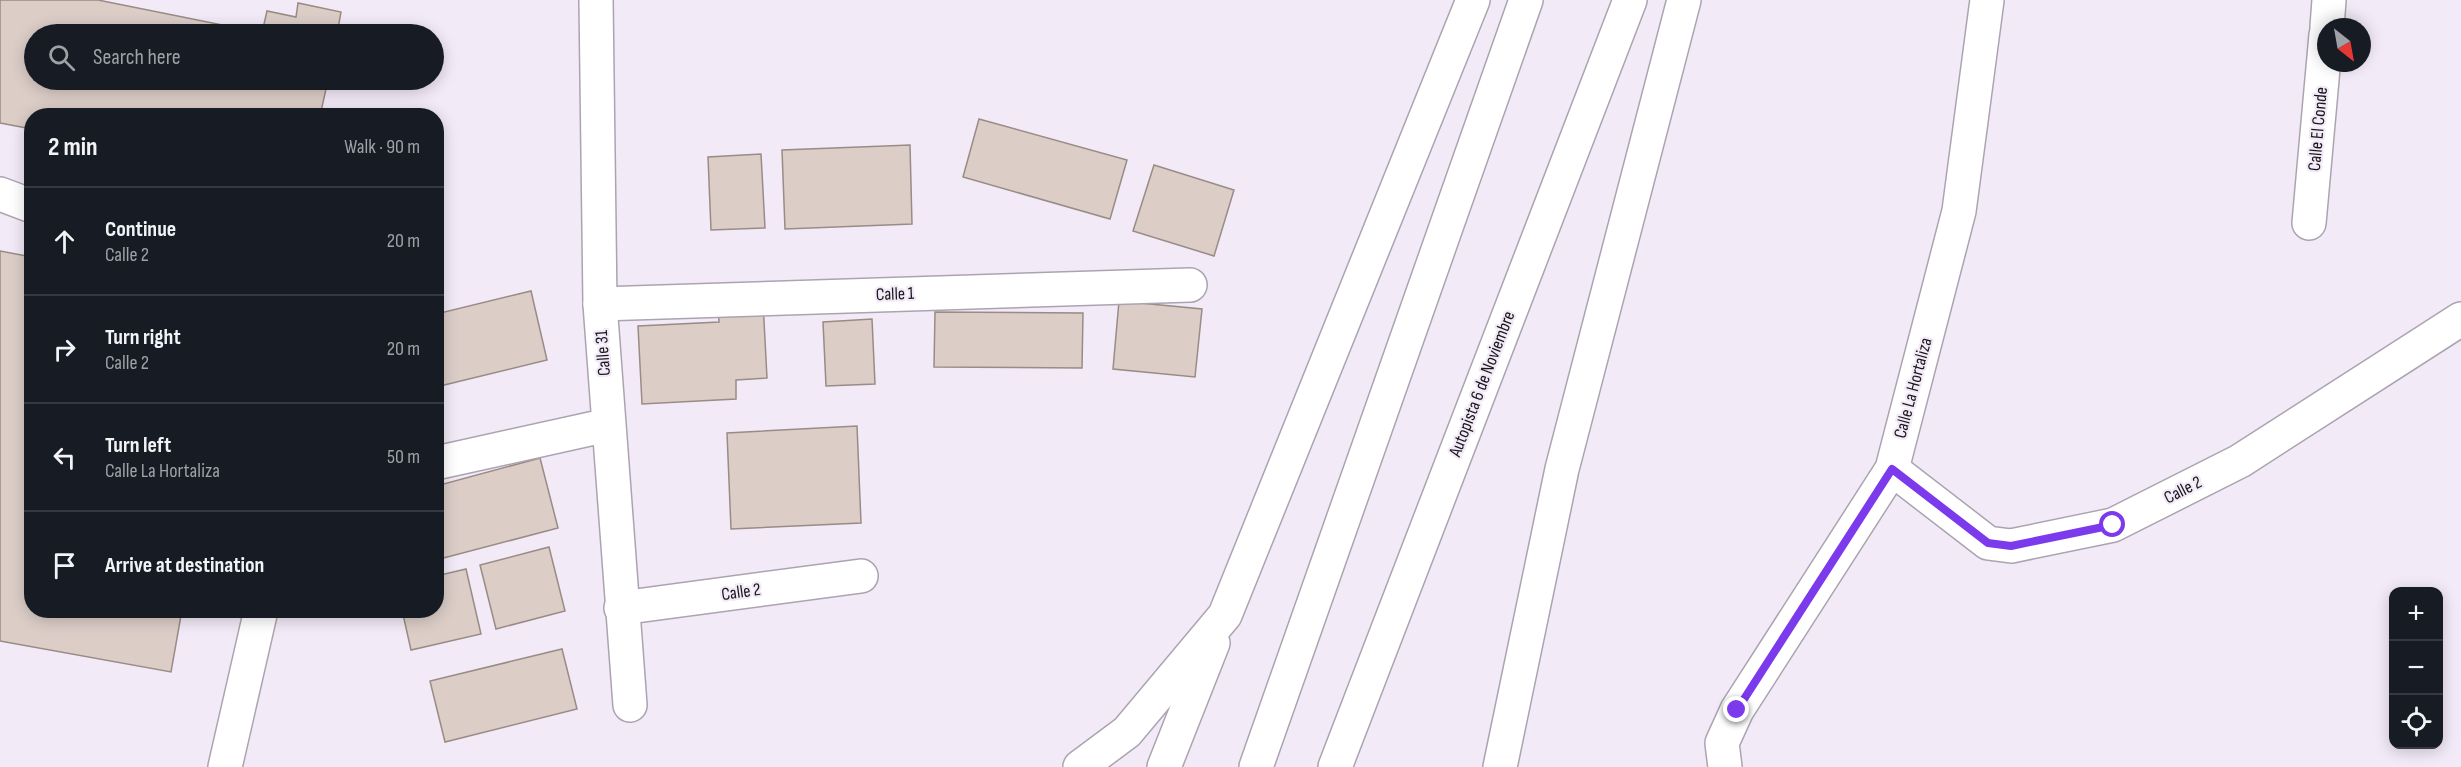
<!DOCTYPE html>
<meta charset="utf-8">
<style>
:root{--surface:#171b24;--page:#20242c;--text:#f1f3f6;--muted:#9ea1a6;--line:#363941}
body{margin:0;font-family:"Sofia Sans Condensed",sans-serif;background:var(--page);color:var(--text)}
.controls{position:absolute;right:18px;bottom:18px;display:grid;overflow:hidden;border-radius:12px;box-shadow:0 3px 15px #0003}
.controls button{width:54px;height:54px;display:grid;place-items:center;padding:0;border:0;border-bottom:2px solid var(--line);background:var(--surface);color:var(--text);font:30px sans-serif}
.compass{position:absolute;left:2317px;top:18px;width:54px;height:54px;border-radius:50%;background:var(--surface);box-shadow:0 3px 15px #0003;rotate:149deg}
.stop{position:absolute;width:18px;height:18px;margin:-14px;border:4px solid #7c3aed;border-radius:50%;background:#fff}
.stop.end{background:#7c3aed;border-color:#fff;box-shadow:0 2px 6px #0008}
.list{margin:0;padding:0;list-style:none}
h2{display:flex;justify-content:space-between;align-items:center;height:78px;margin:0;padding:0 24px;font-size:26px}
h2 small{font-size:20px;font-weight:400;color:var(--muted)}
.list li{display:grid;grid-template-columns:39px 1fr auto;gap:18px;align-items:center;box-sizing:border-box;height:108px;padding:0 24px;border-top:2px solid var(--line)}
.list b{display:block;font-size:22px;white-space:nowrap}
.list p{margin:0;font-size:20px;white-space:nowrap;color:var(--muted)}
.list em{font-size:20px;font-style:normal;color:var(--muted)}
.icon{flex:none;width:33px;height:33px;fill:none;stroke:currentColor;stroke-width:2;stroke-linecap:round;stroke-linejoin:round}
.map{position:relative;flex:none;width:2461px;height:767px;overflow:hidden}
.search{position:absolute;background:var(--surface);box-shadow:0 3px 15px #0003;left:24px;top:24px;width:420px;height:66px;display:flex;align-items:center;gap:15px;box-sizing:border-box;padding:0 21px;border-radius:33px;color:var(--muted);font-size:22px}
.panel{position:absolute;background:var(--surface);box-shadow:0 3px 15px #0003;left:24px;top:108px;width:420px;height:510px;border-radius:24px}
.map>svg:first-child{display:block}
.building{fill:#dccdc7;stroke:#998b86;stroke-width:1.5}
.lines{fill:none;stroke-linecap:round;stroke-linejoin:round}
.minor-casing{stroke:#aba4b0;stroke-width:36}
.highway-casing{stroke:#aba4b0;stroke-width:36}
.minor{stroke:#fff;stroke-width:33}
.highway{stroke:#fff;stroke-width:33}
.route{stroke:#7c3aed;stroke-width:8}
.labels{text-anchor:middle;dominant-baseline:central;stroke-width:4.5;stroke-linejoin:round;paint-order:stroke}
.street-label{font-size:18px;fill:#19171b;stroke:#f2eaf7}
</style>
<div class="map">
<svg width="2461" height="767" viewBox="0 0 2461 767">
<rect width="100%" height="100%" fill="#f2eaf7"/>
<g class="building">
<path d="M0,0h98l164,33 5,-22 29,6 2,-14 43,9 -4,22h-303v46h294l-8,36h-288v13l-32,-6z"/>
<path d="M979,119l148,41 -17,59 -147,-42z"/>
<path d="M910,145l2,79 -127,5 -3,-79z"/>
<path d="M761,154l4,74 -54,2 -3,-73z"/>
<path d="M1154,165l80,25 -20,66 -81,-25z"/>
<path d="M0,251l32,6v353h150l-11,62 -171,-31z"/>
<path d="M531,291l16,69 -111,27v-73z"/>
<path d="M1119,301l83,8 -7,68 -82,-8z"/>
<path d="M763,302l4,76 -31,2v19l-94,5 -4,-78 81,-4 -1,-17z"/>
<path d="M935,312l148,1 -1,55 -148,-1z"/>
<path d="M872,319l3,65 -49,2 -3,-64z"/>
<path d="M857,426l4,97 -130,6 -4,-96z"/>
<path d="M540,458l18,70 -122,32v-74z"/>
<path d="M549,547l16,64 -69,18 -16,-64z"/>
<path d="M466,569l15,65 -70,16 -9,-40h34v-34z"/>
<path d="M562,649l15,60 -132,33 -15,-61z"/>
</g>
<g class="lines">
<defs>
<g id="minor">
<path d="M596,0l4,304 30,401"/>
<path d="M2327,27l2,-27"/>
<path d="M0,194l32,12"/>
<path d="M2309,223l17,-188"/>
<path d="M600,304l590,-19"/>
<path d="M436,463l172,-38"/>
<path d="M1892,469l96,74 23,3 102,-21 127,-64 221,-142"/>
<path d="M621,608l240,-32"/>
<path d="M225,767l36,-157"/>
<path d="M1725,767l-3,-24 15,-33 155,-241 67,-258 28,-211"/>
</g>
<g id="highway">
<path d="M1080,767l47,-35 98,-117 248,-615"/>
<path d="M1164,767l49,-124"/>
<path d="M1256,767l270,-767"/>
<path d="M1335,767l295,-767"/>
<path d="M1500,767l62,-298 122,-469"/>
</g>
</defs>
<use href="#minor" class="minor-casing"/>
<use href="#highway" class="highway-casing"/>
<use href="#minor" class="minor"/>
<use href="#highway" class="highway"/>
</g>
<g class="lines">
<path class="route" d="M1737,710l155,-241 96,74 23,3 102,-21"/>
</g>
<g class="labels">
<g class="street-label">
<text transform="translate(2318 129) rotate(-85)">Calle El Conde</text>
<text transform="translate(895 294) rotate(-2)">Calle 1</text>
<text transform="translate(603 353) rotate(-94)">Calle 31</text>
<text transform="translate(1482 384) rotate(-69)">Autopista 6 de Noviembre</text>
<text transform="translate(1913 388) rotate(-75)">Calle La Hortaliza</text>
<text transform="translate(2183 490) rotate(-27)">Calle 2</text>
<text transform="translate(741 592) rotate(-8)">Calle 2</text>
</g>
</g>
</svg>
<div class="controls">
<button>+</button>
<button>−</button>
<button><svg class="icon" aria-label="locate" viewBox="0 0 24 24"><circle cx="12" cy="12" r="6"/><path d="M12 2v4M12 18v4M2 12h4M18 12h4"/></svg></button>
</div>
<svg class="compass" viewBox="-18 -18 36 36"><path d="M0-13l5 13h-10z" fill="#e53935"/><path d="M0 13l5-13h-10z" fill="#9ea1a6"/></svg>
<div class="stop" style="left:2113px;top:525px"></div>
<div class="stop end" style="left:1737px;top:710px"></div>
<div class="search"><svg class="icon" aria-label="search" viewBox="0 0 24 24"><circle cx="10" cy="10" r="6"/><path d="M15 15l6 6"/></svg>Search here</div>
<section class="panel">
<h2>2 min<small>Walk · 90 m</small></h2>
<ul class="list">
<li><svg class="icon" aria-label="ahead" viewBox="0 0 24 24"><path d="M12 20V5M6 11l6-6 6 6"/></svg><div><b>Continue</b><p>Calle 2</p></div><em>20 m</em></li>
<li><svg class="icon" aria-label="right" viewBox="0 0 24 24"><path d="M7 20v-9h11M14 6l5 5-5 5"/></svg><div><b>Turn right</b><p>Calle 2</p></div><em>20 m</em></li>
<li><svg class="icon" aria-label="left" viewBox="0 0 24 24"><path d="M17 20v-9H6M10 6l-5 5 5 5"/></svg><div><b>Turn left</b><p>Calle La Hortaliza</p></div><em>50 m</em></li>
<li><svg class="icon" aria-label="arrive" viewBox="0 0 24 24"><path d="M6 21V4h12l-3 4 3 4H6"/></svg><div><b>Arrive at destination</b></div></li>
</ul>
</section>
</div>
